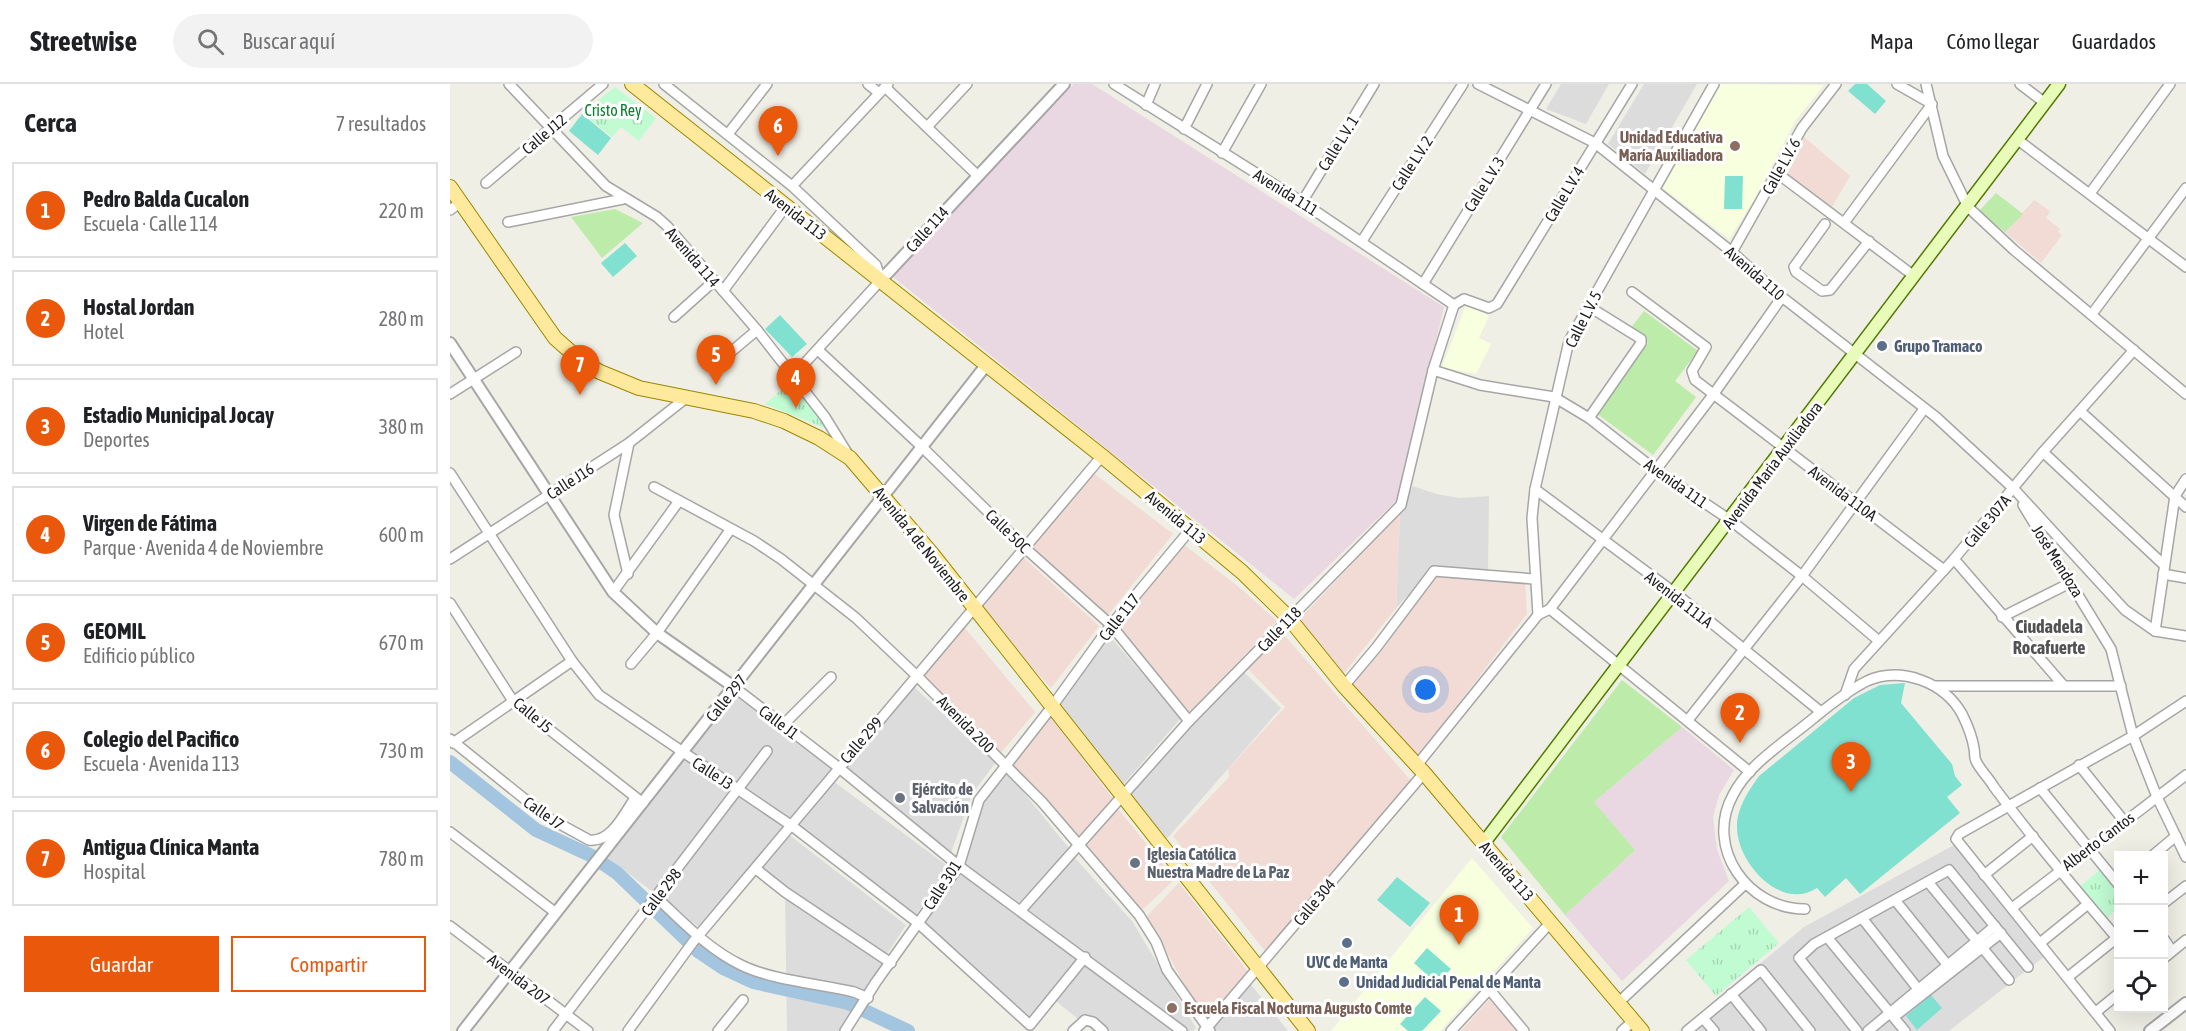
<!DOCTYPE html>
<html lang="es">
<meta charset="utf-8">
<style>
:root{--surface:#fff;--page:#f2f2f2;--text:#202124;--muted:#757577;--line:#e0e0e0;--accent:#ea580c}
body{margin:0;font-family:"Asap Condensed",sans-serif;background:var(--page);color:var(--text)}
.controls{position:absolute;right:18px;bottom:18px;display:grid;overflow:hidden;border-radius:0px;box-shadow:0 6px 24px #0002}
.controls button{width:54px;height:54px;display:grid;place-items:center;padding:0;border:0;border-bottom:2px solid var(--line);background:var(--surface);color:var(--text);font:30px sans-serif}
.you{position:absolute;left:976px;top:606px;width:21px;height:21px;margin:-15px;border:4px solid #fff;border-radius:50%;background:#1a73e8;box-shadow:0 0 0 9px #1a73e833}
.badge{display:grid;place-items:center;width:39px;height:39px;border-radius:50%;background:var(--accent);color:#fff;font-size:20px;font-weight:700}
.pin{position:absolute;translate:-50% -50px;filter:drop-shadow(0 2px 3px #0008)}
.pin::after{content:'';position:absolute;top:32px;width:21px;height:18px;background:inherit;clip-path:polygon(0 0,100% 0,50% 100%)}
.list{margin:0;padding:0;list-style:none}
h2{display:flex;justify-content:space-between;align-items:center;height:78px;margin:0;padding:0 24px;font-size:26px}
h2 small{font-size:20px;font-weight:400;color:var(--muted)}
.list li{display:grid;grid-template-columns:39px 1fr auto;gap:18px;align-items:center;box-sizing:border-box;height:96px;margin:0 12px 12px;padding:0 12px;border:2px solid var(--line);border-radius:0px}
.list b{display:block;font-size:22px;white-space:nowrap}
.list p{margin:0;font-size:20px;white-space:nowrap;color:var(--muted)}
.list em{font-size:20px;font-style:normal;color:var(--muted)}
.actions{display:flex;gap:12px;padding:18px 24px}
.actions a{flex:1;padding:14px 0;border:2px solid var(--accent);border-radius:0px;text-align:center;font-size:21px;color:var(--accent)}
.actions .main{background:var(--accent);color:#fff}
.icon{flex:none;width:33px;height:33px;fill:none;stroke:currentColor;stroke-width:2;stroke-linecap:round;stroke-linejoin:round}
.map{position:relative;flex:none;width:1736px;height:947px;overflow:hidden}
header{display:flex;align-items:center;gap:36px;box-sizing:border-box;height:84px;padding:0 30px;background:var(--surface);border-bottom:2px solid var(--line)}
header strong{font-size:28px}
nav{display:flex;gap:33px;margin-inline-start:auto;font-size:21px}
.search{width:420px;height:54px;background:var(--page);display:flex;align-items:center;gap:15px;box-sizing:border-box;padding:0 21px;border-radius:33px;color:var(--muted);font-size:22px}
main{display:flex}
aside{flex:1;background:var(--surface)}
.map>svg:first-child{display:block}
.residential{fill:#dddcdc}
.commercial{fill:#f1dbd4}
.industrial{fill:#e9d7e2}
.education{fill:#f8ffdf}
.grass{fill:#bcebaa}
.park{fill:url(#park-tufts)}
.pitch{fill:#81e1d0}
.lines{fill:none;stroke-linecap:round;stroke-linejoin:round}
.river{stroke:#a4c5df;stroke-width:14}
.minor-casing{stroke:#a6a6a6;stroke-width:12}
.tertiary-casing{stroke:#a6a6a6;stroke-width:14}
.secondary-casing{stroke:#537a02;stroke-width:15}
.primary-casing{stroke:#9a8800;stroke-width:16}
.minor{stroke:#fff;stroke-width:9}
.tertiary{stroke:#fff;stroke-width:10}
.secondary{stroke:#e9fbb8;stroke-width:12}
.primary{stroke:#fee99c;stroke-width:14}
.education-dot{fill:#8d6e63;stroke:#fff;stroke-width:2}
.service-dot{fill:#5c6f8a;stroke:#fff;stroke-width:2}
.worship-dot{fill:#6b7280;stroke:#fff;stroke-width:2}
.labels{text-anchor:middle;dominant-baseline:central;stroke-width:6;stroke-linejoin:round;paint-order:stroke}
.park-label{font-size:16px;fill:#09812c;stroke:#fff}
.street-label{font-size:16px;fill:#1f1f1f;stroke:#fff}
.education-label{font-size:16px;font-weight:bold;fill:#785e54;stroke:#fff;text-anchor:end}
.service-label{font-size:16px;font-weight:bold;fill:#4e5e75;stroke:#fff;text-anchor:start}
.worship-label{font-size:16px;font-weight:bold;fill:#5b616d;stroke:#fff;text-anchor:start}
.neighbourhood-label{font-size:18px;font-weight:bold;fill:#525252;stroke:#fff}
</style>
<header>
<strong>Streetwise</strong>
<div class="search"><svg class="icon" aria-label="search" viewBox="0 0 24 24"><circle cx="10" cy="10" r="6"/><path d="M15 15l6 6"/></svg>Buscar aquí</div>
<nav><a>Mapa</a><a>Cómo llegar</a><a>Guardados</a></nav>
</header>
<main>
<aside>
<h2>Cerca<small>7 resultados</small></h2>
<ul class="list">
<li><span class="badge">1</span><div><b>Pedro Balda Cucalon</b><p>Escuela · Calle 114</p></div><em>220 m</em></li>
<li><span class="badge">2</span><div><b>Hostal Jordan</b><p>Hotel</p></div><em>280 m</em></li>
<li><span class="badge">3</span><div><b>Estadio Municipal Jocay</b><p>Deportes</p></div><em>380 m</em></li>
<li><span class="badge">4</span><div><b>Virgen de Fátima</b><p>Parque · Avenida 4 de Noviembre</p></div><em>600 m</em></li>
<li><span class="badge">5</span><div><b>GEOMIL</b><p>Edificio público</p></div><em>670 m</em></li>
<li><span class="badge">6</span><div><b>Colegio del Pacìfico</b><p>Escuela · Avenida 113</p></div><em>730 m</em></li>
<li><span class="badge">7</span><div><b>Antigua Clínica Manta</b><p>Hospital</p></div><em>780 m</em></li>
</ul>
<div class="actions"><a class="main">Guardar</a><a>Compartir</a></div>
</aside>
<div class="map">
<svg width="1736" height="947" viewBox="0 0 1736 947">
<defs>
<pattern id="park-tufts" width="24" height="20" patternUnits="userSpaceOnUse" patternTransform="scale(1.5)"><rect width="24" height="20" fill="#c1fbd2"/><path d="M3 7l-1-3M5 7V3M7 7l1-3M15 17l-1-3M17 17v-4M19 17l1-3" fill="none" stroke="#a5d7b4"/></pattern>
</defs>
<rect width="100%" height="100%" fill="#f0efe5"/>
<g class="residential">
<path d="M1111,0h48l-23,40 -40,-15z"/>
<path d="M1194,0h53l-52,90 -37,-30z"/>
<path d="M963,402l23,8 24,4 29,-2 -1,78 -55,-4 -37,38 4,-95z"/>
<path d="M657,549l74,85 -60,69 -66,-81z"/>
<path d="M794,588l37,36 -116,133 -37,-45 62,-72z"/>
<path d="M463,602l83,76 -24,32 -21,59 -113,-84z"/>
<path d="M284,611l99,75 -133,158 -93,-71z"/>
<path d="M557,688l62,76 -50,55 -53,-38 6,-32 11,-30z"/>
<path d="M383,697l116,86 -35,51 -116,-92z"/>
<path d="M338,750l118,91 -19,29 -22,-7 -72,-52 -32,-28z"/>
<path d="M1504,761l91,111 -96,75h-270l125,-104z"/>
<path d="M624,773l58,64 64,107 -3,3h-5l-163,-124z"/>
<path d="M508,782l221,165h-86l-42,-34 -27,31 -109,-104z"/>
<path d="M335,809l101,74 -36,64h-63z"/>
<path d="M799,898l39,49h-74l-3,-4z"/>
</g>
<g class="commercial">
<path d="M1354,53l46,39 -18,31 -44,-33z"/>
<path d="M1584,116l16,11 -4,7 14,11 -2,3 4,3 -21,28 -36,-31z"/>
<path d="M642,388l81,62 -65,81 -77,-68z"/>
<path d="M950,429l-4,95 -55,69 -44,-55z"/>
<path d="M732,459l58,45 37,33 -87,91 -22,-21 -52,-66z"/>
<path d="M573,473l76,69 -48,62 -71,-76z"/>
<path d="M984,493l91,4 2,33 -111,145 -66,-73 31,-34z"/>
<path d="M514,543l71,85 -35,42 -78,-76z"/>
<path d="M829,545l133,153 -147,169 -92,-115 56,-59 -1,-8 57,-62 -38,-39z"/>
<path d="M600,632l64,84 -34,37 -73,-75z"/>
<path d="M668,725l57,70 -33,31 -58,-66z"/>
<path d="M729,799l70,90 -44,49 -58,-106z"/>
<path d="M1041,911l25,36h-55l27,-30z"/>
</g>
<g class="industrial">
<path d="M624,0h18l352,223 -46,192 -104,100 -402,-323 91,-101z"/>
<path d="M1232,643l52,43 -15,25 -6,22 4,33 12,31 -107,100 -57,-66 70,-65 -41,-48z"/>
</g>
<g class="education">
<path d="M1271,0l103,1 -29,36 -41,79 -25,39 -66,-51z"/>
<path d="M1016,221l23,11 -10,22 12,6 -15,30 -34,-7z"/>
<path d="M1022,774l61,70 -93,103h-109z"/>
</g>
<g class="grass">
<path d="M1546,109l27,21 -18,18 -26,-21z"/>
<path d="M165,125l28,14 -41,35 -31,-41z"/>
<path d="M1194,227l54,40 -23,30 21,16 -43,58 -57,-42 52,-70 -18,-14z"/>
<path d="M1172,596l60,47 -88,75 41,48 -70,65 -64,-78z"/>
</g>
<g class="park">
<path d="M165,3l41,31 -17,23 -18,-14 -9,10 -30,-24z"/>
<path d="M341,298l41,49 -67,-27z"/>
<path d="M1651,785l17,21v18l-12,11 -27,-32z"/>
<path d="M1299,823l30,36 -63,53 -30,-36z"/>
</g>
<g class="pitch">
<path d="M1405,0h12l19,17 -11,13 -27,-23z"/>
<path d="M132,30l29,24 -13,17 -29,-24z"/>
<path d="M1275,92h18l-1,33h-18z"/>
<path d="M175,159l12,13 -24,21 -12,-14z"/>
<path d="M330,231l27,29 -15,13 -27,-28z"/>
<path d="M1455,599l-4,20 51,61 3,12 7,9 -15,12 13,16 -100,81 -14,-16 -21,19 -8,-9c-36,24 -81,-26 -80,-62 0,-18 12,-36 22,-50l95,-78 26,-13z"/>
<path d="M947,793l33,26 -20,24 -33,-27z"/>
<path d="M977,864l24,21 -14,15 -23,-21z"/>
<path d="M1481,911l11,13 -25,22 -11,-14z"/>
<path d="M975,913l16,14 -19,20h-14l-8,-7z"/>
</g>
<g class="lines">
<path class="river" d="M0,678l86,68 56,26 25,17 81,78 25,17 30,14 95,21 60,28"/>
<defs>
<g id="minor">
<path d="M59,0l97,102 51,31 10,9 90,104 68,87 24,39"/>
<path d="M214,0l128,102 84,79 5,15 -88,96"/>
<path d="M418,0l11,9"/>
<path d="M664,0l188,118 152,103"/>
<path d="M1028,0l117,59 137,109 50,45 154,120 78,72 111,121 30,21 31,5"/>
<path d="M1476,0l17,72 25,51 46,43 172,144"/>
<path d="M1570,0l25,19"/>
<path d="M435,3l92,88"/>
<path d="M696,21l9,-21"/>
<path d="M477,43l40,-43"/>
<path d="M734,45l23,-45"/>
<path d="M278,50l39,-50"/>
<path d="M1568,56l168,127"/>
<path d="M772,69l39,-69"/>
<path d="M1327,89l137,103"/>
<path d="M36,99l117,-99"/>
<path d="M342,102l96,-102"/>
<path d="M1641,108l79,-108"/>
<path d="M852,118l72,-118"/>
<path d="M0,126l11,-8"/>
<path d="M58,138l115,-23"/>
<path d="M1394,139l88,-119 -35,-20"/>
<path d="M1375,140l-31,43 2,5 26,19 8,-1 39,-49"/>
<path d="M912,157l101,-157"/>
<path d="M1282,168l70,-124 34,-44"/>
<path d="M973,200l123,-200"/>
<path d="M273,207l63,-85"/>
<path d="M1182,208l74,55 -14,24 3,9 249,190"/>
<path d="M1004,221l10,-6 25,9 8,-4 135,-220"/>
<path d="M1138,222l53,33v4l-52,75"/>
<path d="M1642,230l94,-126"/>
<path d="M224,233l40,-36"/>
<path d="M368,266l103,96 104,102 86,77 78,96"/>
<path d="M269,278l38,-32"/>
<path d="M983,286l47,15 74,12 35,21 65,51 76,51 72,56 77,65"/>
<path d="M0,310l66,-42"/>
<path d="M1630,327l106,96"/>
<path d="M1593,368l121,113"/>
<path d="M0,389l122,188 27,34 193,131 126,97 112,102 55,-68"/>
<path d="M204,403l100,54 27,18 75,59 61,58 125,126 97,113 17,27 11,28 43,61"/>
<path d="M1085,405l140,104 146,119"/>
<path d="M1573,421l88,144 22,87 -174,98 -3,5 154,192"/>
<path d="M0,475l179,-116 57,-45"/>
<path d="M1504,475l109,126"/>
<path d="M178,490l-14,-59 15,-72"/>
<path d="M1713,490l23,4"/>
<path d="M163,508l66,-91"/>
<path d="M0,519l63,98 130,102"/>
<path d="M1100,525l200,163"/>
<path d="M1088,531l-6,-97 3,-29 34,-148 145,-257"/>
<path d="M1552,533l68,-34"/>
<path d="M1705,547l20,-135 11,-17"/>
<path d="M181,580l26,-31 73,-103"/>
<path d="M894,602l32,-38 58,-77 100,8"/>
<path d="M1486,602h185"/>
<path d="M284,603l104,80 121,99 223,165"/>
<path d="M1395,611l9,-26 100,-110 89,-107 91,-102"/>
<path d="M1736,617l-53,35 24,61 29,60"/>
<path d="M1238,636l114,-144 122,-167"/>
<path d="M333,641l48,-48"/>
<path d="M0,655l97,78 42,23c22,3 35,-26 46,-42"/>
<path d="M3,659l119,-82"/>
<path d="M967,681l121,-150 12,-6 163,-214 69,-98"/>
<path d="M1629,681l45,56"/>
<path d="M1590,704l78,96"/>
<path d="M0,748l106,81"/>
<path d="M1702,772l24,-20"/>
<path d="M306,785l29,23 106,71"/>
<path d="M1534,791l49,-39"/>
<path d="M1478,798l81,98"/>
<path d="M207,814c26,24 51,51 84,67 30,15 79,19 113,27l14,6"/>
<path d="M1445,816l55,68"/>
<path d="M1714,819l22,-17"/>
<path d="M1562,824l174,-133"/>
<path d="M1355,825c-57,0 -101,-61 -72,-114 16,-32 55,-55 82,-78 16,-13 34,-27 52,-36 34,-15 77,1 95,33 5,10 10,22 12,34 1,4 0,9 2,13 4,9 13,17 18,26 39,52 81,102 123,151"/>
<path d="M571,826l168,-189 212,-216 32,-135 21,-65"/>
<path d="M1412,834l60,76"/>
<path d="M0,842l138,105"/>
<path d="M1377,853l78,94"/>
<path d="M1714,855l8,12"/>
<path d="M1590,859l48,-39"/>
<path d="M1714,874l22,-18"/>
<path d="M1618,893l50,-40"/>
<path d="M1039,905l35,42"/>
<path d="M1281,910l30,37"/>
<path d="M1168,919l127,-119"/>
<path d="M1646,928l22,-18"/>
<path d="M1449,929l102,-80"/>
<path d="M1253,934l11,13"/>
<path d="M103,947l214,-280"/>
<path d="M178,947l65,-89 409,-486"/>
<path d="M268,947l25,-31"/>
<path d="M395,947l31,-49 83,-116 20,-66 72,-92 60,-83 79,-95"/>
<path d="M623,947l12,-11 8,2 10,9"/>
<path d="M754,947l220,-258"/>
<path d="M1001,947l100,-109"/>
<path d="M1172,947l11,-10"/>
<path d="M1237,947l74,-61 49,61"/>
<path d="M1407,947l-58,-73 15,-14 135,-74 79,97"/>
<path d="M1418,947l127,-105"/>
</g>
<g id="tertiary">
<path d="M431,196l183,-196"/>
<path d="M0,259l163,249 44,41 77,54"/>
<path d="M13,947l524,-667"/>
<path d="M1700,947l36,-28"/>
</g>
<path id="secondary" d="M1033,760l576,-760"/>
<g id="primary">
<path d="M182,0l470,372 140,116 47,46 55,68 80,87 218,258"/>
<path d="M0,103l105,151 26,23 19,11 39,16 115,23 30,10 35,17 31,20 83,97 375,476"/>
</g>
</defs>
<use href="#minor" class="minor-casing"/>
<use href="#tertiary" class="tertiary-casing"/>
<use href="#secondary" class="secondary-casing"/>
<use href="#primary" class="primary-casing"/>
<use href="#minor" class="minor"/>
<use href="#tertiary" class="tertiary"/>
<use href="#secondary" class="secondary"/>
<use href="#primary" class="primary"/>
</g>
<g class="education-dot">
<circle cx="1285" cy="62" r="6"/>
<circle cx="722" cy="924" r="6"/>
</g>
<g class="service-dot">
<circle cx="1432" cy="262" r="6"/>
<circle cx="897" cy="859" r="6"/>
<circle cx="894" cy="898" r="6"/>
</g>
<g class="worship-dot">
<circle cx="450" cy="714" r="6"/>
<circle cx="685" cy="779" r="6"/>
</g>
<g class="labels">
<g class="park-label">
<text x="163" y="26">Cristo Rey</text>
</g>
<g class="street-label">
<text transform="translate(94 50) rotate(-40)">Calle J12</text>
<text transform="translate(888 59) rotate(-58)">Calle L.V. 1</text>
<text transform="translate(962 79) rotate(-57)">Calle L.V. 2</text>
<text transform="translate(1331 82) rotate(-61)">Calle L.V. 6</text>
<text transform="translate(1034 100) rotate(-58)">Calle L.V. 3</text>
<text transform="translate(836 108) rotate(32)">Avenida 111</text>
<text transform="translate(1114 110) rotate(-59)">Calle L.V. 4</text>
<text transform="translate(346 130) rotate(38)">Avenida 113</text>
<text transform="translate(477 145) rotate(-48)">Calle 114</text>
<text transform="translate(243 173) rotate(49)">Avenida 114</text>
<text transform="translate(1305 189) rotate(41)">Avenida 110</text>
<text transform="translate(1133 235) rotate(-63)">Calle L.V. 5</text>
<text transform="translate(1322 381) rotate(-53)">Avenida Maria Auxiliadora</text>
<text transform="translate(120 397) rotate(-33)">Calle J16</text>
<text transform="translate(1226 399) rotate(35)">Avenida 111</text>
<text transform="translate(1393 409) rotate(37)">Avenida 110A</text>
<text transform="translate(726 433) rotate(40)">Avenida 113</text>
<text transform="translate(1537 437) rotate(-50)">Calle 307A</text>
<text transform="translate(558 447) rotate(44)">Calle 50C</text>
<text transform="translate(472 460) rotate(51)">Avenida 4 de Noviembre</text>
<text transform="translate(1608 477) rotate(58)">José Mendoza</text>
<text transform="translate(1229 515) rotate(38)">Avenida 111A</text>
<text transform="translate(669 533) rotate(-52)">Calle 117</text>
<text transform="translate(829 545) rotate(-46)">Calle 118</text>
<text transform="translate(276 614) rotate(-52)">Calle 297</text>
<text transform="translate(83 631) rotate(40)">Calle J5</text>
<text transform="translate(329 638) rotate(37)">Calle J1</text>
<text transform="translate(516 640) rotate(45)">Avenida 200</text>
<text transform="translate(411 656) rotate(-49)">Calle 299</text>
<text transform="translate(263 689) rotate(33)">Calle J3</text>
<text transform="translate(94 729) rotate(35)">Calle J7</text>
<text transform="translate(1648 757) rotate(-37)">Alberto Cantos</text>
<text transform="translate(1057 787) rotate(49)">Avenida 113</text>
<text transform="translate(492 801) rotate(-57)">Calle 301</text>
<text transform="translate(211 808) rotate(-53)">Calle 298</text>
<text transform="translate(864 818) rotate(-50)">Calle 304</text>
<text transform="translate(69 895) rotate(37)">Avenida 207</text>
</g>
<g class="education-label">
<text x="1273" y="53">Unidad Educativa<tspan x="1273" dy="18">María Auxiliadora</tspan></text>
<text x="734" y="924" text-anchor="start">Escuela Fiscal Nocturna Augusto Comte</text>
</g>
<g class="service-label">
<text x="1444" y="262">Grupo Tramaco</text>
<text x="897" y="878" text-anchor="middle">UVC de Manta</text>
<text x="906" y="898">Unidad Judicial Penal de Manta</text>
</g>
<g class="worship-label">
<text x="462" y="705">Ejército de<tspan x="462" dy="18">Salvación</tspan></text>
<text x="697" y="770">Iglesia Católica<tspan x="697" dy="18">Nuestra Madre de La Paz</tspan></text>
</g>
<g class="neighbourhood-label">
<text x="1599" y="542">Ciudadela<tspan x="1599" dy="21">Rocafuerte</tspan></text>
</g>
</g>
</svg>
<div class="controls">
<button>+</button>
<button>−</button>
<button><svg class="icon" aria-label="locate" viewBox="0 0 24 24"><circle cx="12" cy="12" r="6"/><path d="M12 2v4M12 18v4M2 12h4M18 12h4"/></svg></button>
</div>
<div class="you"></div>
<div class="pin badge" style="left:1009px;top:861px">1</div>
<div class="pin badge" style="left:1290px;top:659px">2</div>
<div class="pin badge" style="left:1401px;top:708px">3</div>
<div class="pin badge" style="left:346px;top:324px">4</div>
<div class="pin badge" style="left:266px;top:301px">5</div>
<div class="pin badge" style="left:328px;top:72px">6</div>
<div class="pin badge" style="left:130px;top:311px">7</div>
</div>
</main>
